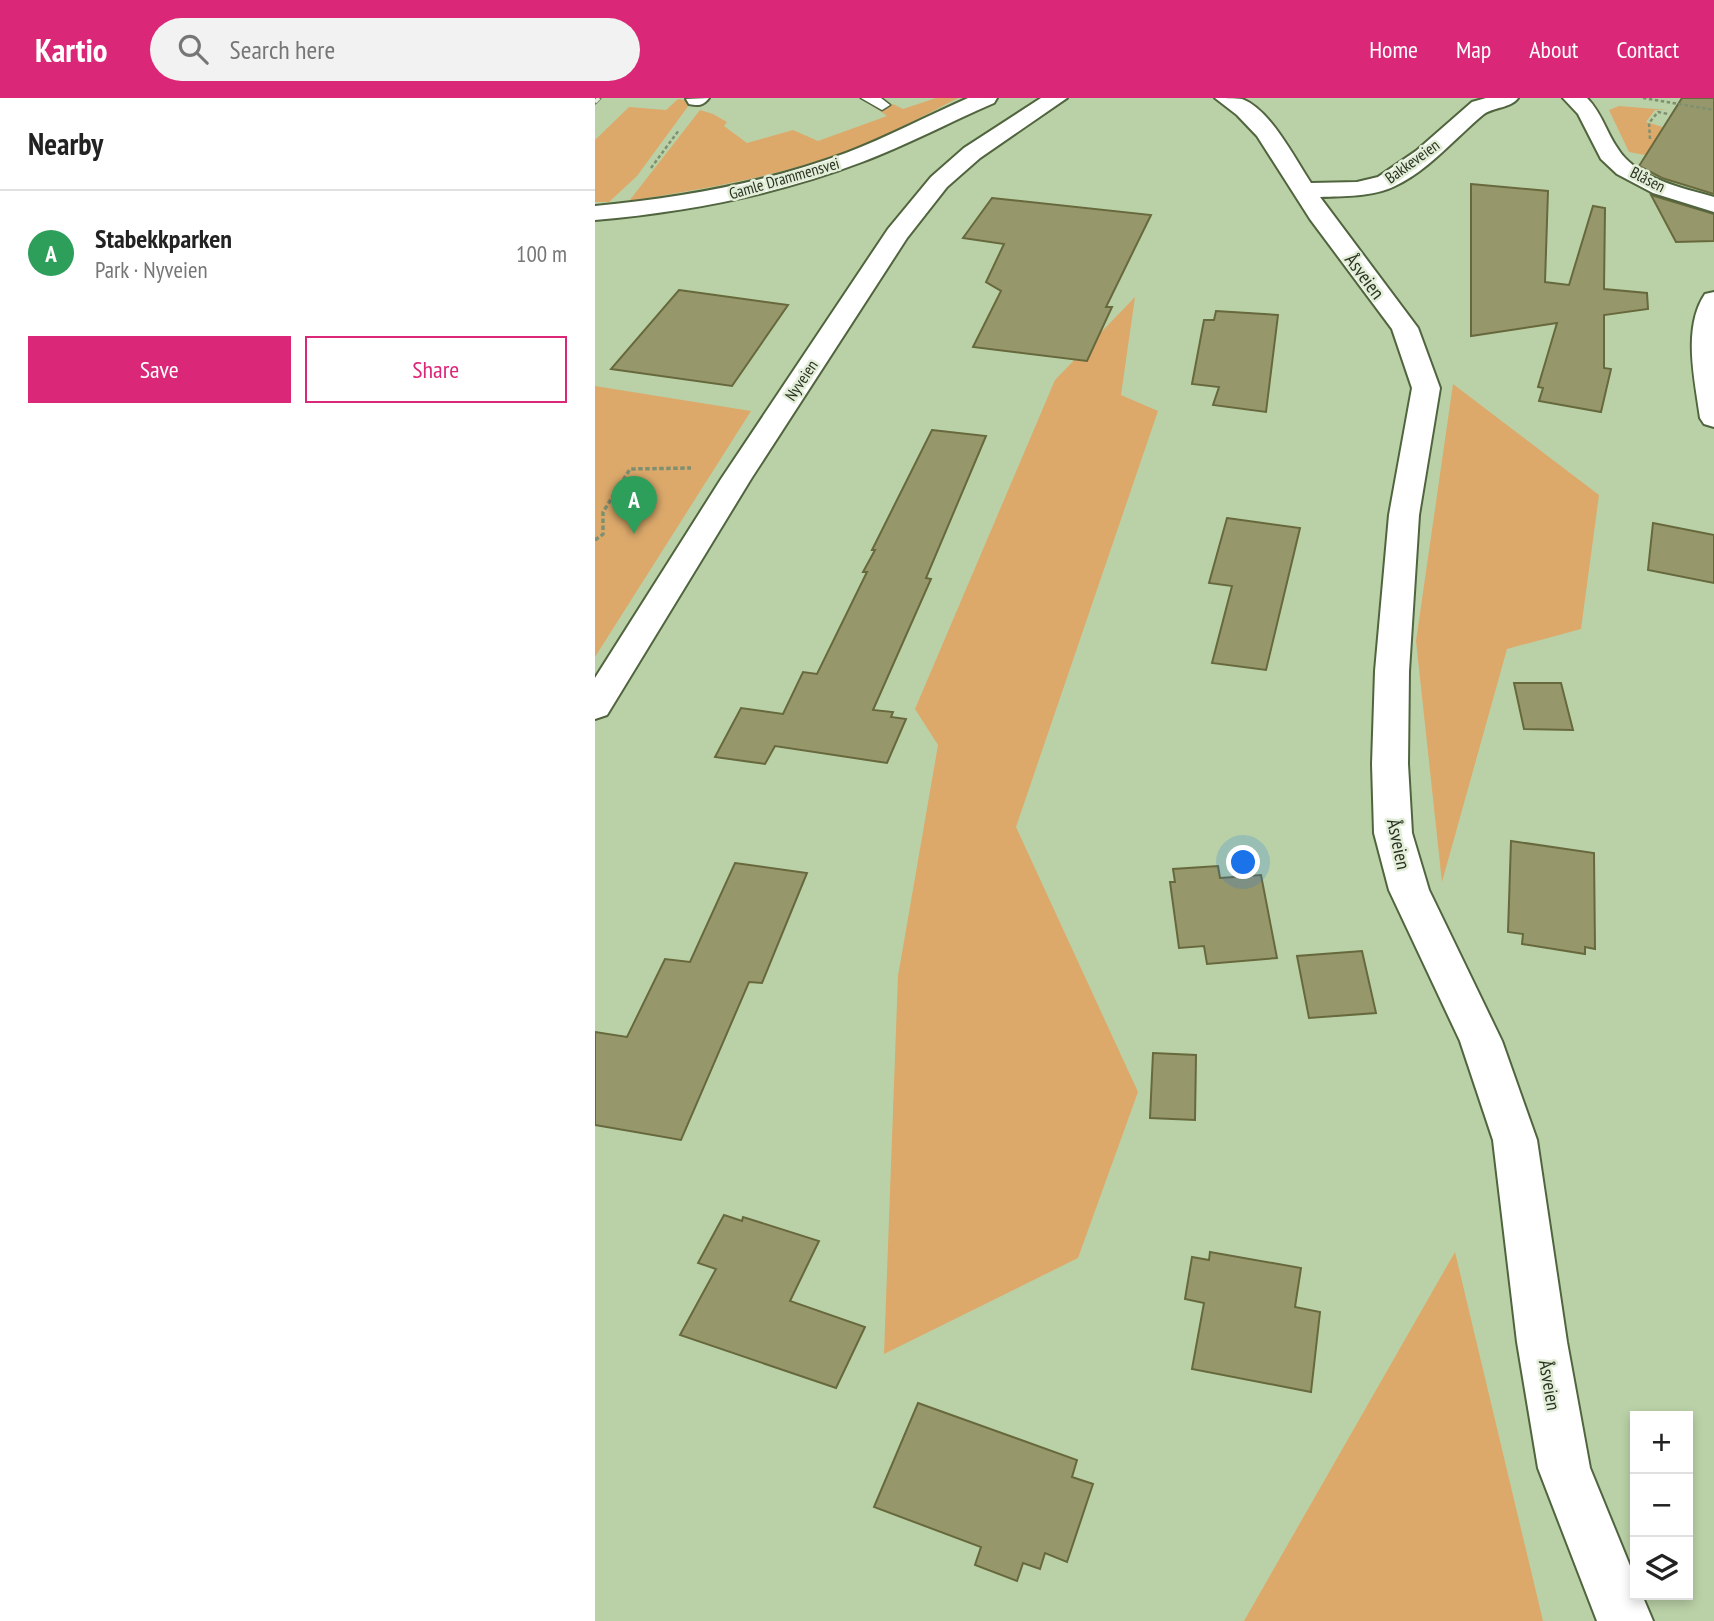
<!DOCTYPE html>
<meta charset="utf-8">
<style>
:root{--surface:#fff;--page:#f2f2f2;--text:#222;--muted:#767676;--line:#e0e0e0;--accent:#db2777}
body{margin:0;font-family:"PT Sans Narrow",sans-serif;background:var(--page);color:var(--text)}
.controls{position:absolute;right:21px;bottom:21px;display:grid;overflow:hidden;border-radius:0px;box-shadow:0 4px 10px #0003}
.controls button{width:63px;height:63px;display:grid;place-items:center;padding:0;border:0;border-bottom:2px solid var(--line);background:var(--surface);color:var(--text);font:35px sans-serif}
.you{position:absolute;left:649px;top:765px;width:24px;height:24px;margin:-18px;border:5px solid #fff;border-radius:50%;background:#1a73e8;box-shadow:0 0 0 10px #1a73e833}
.badge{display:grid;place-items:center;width:46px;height:46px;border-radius:50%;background:var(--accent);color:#fff;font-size:23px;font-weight:700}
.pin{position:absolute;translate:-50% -58px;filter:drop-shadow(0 2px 4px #0008)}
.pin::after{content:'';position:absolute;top:37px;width:24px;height:21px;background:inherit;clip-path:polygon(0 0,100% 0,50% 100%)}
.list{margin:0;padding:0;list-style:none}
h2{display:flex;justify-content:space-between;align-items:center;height:91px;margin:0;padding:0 28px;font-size:30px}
h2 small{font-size:23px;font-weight:400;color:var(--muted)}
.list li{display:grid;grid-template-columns:46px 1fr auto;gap:21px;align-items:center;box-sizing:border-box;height:126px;padding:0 28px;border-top:2px solid var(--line)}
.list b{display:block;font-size:26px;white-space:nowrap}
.list p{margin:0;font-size:23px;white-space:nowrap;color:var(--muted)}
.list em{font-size:23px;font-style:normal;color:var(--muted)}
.actions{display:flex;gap:14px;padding:21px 28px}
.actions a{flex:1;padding:16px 0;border:2px solid var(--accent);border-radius:0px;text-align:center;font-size:24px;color:var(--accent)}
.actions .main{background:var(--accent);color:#fff}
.icon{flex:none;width:38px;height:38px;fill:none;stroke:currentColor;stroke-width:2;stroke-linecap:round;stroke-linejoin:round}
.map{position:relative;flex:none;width:1119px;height:1523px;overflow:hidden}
header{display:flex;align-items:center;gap:42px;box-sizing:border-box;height:98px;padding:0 35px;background:var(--accent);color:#fff}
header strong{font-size:33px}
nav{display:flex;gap:38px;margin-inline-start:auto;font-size:24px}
.search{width:490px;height:63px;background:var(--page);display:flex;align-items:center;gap:18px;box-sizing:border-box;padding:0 24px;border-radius:38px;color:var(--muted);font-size:26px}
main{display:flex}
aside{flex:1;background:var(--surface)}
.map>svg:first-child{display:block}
.green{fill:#dca96b}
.building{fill:#96986b;stroke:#67693d;stroke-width:2}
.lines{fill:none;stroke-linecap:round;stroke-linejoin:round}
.lane-casing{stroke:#50643e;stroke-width:3}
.street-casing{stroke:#50643e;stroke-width:4}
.secondary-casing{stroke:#50643e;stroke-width:4}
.path-far1{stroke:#7f9070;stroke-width:2.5;stroke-dasharray:3.5 2.5;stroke-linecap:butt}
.path{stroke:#7f9070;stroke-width:3.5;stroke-dasharray:4.5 2.5;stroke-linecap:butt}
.lane{fill:#fff;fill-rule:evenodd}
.street{fill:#fff;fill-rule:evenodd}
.secondary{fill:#fff;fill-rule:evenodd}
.rail-casing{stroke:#708063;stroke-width:5}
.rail{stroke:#e2eed8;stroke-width:3.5;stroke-dasharray:10;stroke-linecap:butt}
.labels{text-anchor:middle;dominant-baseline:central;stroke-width:5;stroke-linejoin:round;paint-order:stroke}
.far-street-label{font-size:16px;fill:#2a3322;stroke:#e2eed8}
.street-label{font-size:19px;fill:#2a3322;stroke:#e2eed8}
</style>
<header>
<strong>Kartio</strong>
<div class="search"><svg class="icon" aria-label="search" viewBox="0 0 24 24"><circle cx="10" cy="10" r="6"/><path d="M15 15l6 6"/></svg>Search here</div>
<nav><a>Home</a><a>Map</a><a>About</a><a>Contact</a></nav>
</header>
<main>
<aside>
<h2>Nearby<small></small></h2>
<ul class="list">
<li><span class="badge" style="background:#2e9e5b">A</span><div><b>Stabekkparken</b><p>Park · Nyveien</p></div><em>100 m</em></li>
</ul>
<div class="actions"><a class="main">Save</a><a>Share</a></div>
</aside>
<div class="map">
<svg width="1119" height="1523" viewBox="0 0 1119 1523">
<rect width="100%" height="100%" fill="#bad1a7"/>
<g class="green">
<path d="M341,0h22c-36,19 -72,38 -111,53 -70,26 -144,38 -218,50l71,-91 13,4 14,8 -3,4 23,17 46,-13 25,11 69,-25 -18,-13 9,-3 10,6 5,-2 10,5z"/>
<path d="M83,1l14,2 -55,75 -28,26h-14v-62l34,-33 37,3z"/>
<path d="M1024,8l49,4h-13l-9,12 17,5 -13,29 -21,-4 -20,-42z"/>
<path d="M540,199l-14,98 37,16 -142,416 122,265 -60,166 -194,96 14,-378 40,-231 -23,-36 140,-329z"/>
<path d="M858,286l146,111 -18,134 -74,20 -65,233 -26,-241z"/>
<path d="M0,288l156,25 -156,246z"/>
<path d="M860,1154l88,369h-299z"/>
</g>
<g class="building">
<path d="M1087,0h32v96l-52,-16 -23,-12z"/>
<path d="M876,86l77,7 -3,91 24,3 24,-79 12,2 -1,81 43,4 1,16 -44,6v53l7,1 -10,43 -62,-11 4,-13 -5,-1 19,-64 -86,13z"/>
<path d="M1056,97l63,19v27l-38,1z"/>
<path d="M397,100l159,17 -45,92h6l-25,54 -114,-14 28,-56 -15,-9 18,-38 -41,-6z"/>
<path d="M84,192l109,15 -56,81 -121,-17z"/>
<path d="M621,213l62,4 -12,97 -53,-7 6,-18 -27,-3 12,-64h10z"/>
<path d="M337,332l54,6 -60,142 5,1 -58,131 20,2 -2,5 15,2 -19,44 -112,-17 -10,18 -50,-7 26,-49 42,6 20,-42 14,2 50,-102h-4l12,-22h-3z"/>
<path d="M632,420l73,10 -34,142 -54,-7 20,-77 -23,-3z"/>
<path d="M1058,425l61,12v48l-66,-13z"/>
<path d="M919,585h47l12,47 -49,-1z"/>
<path d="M916,743l83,12 1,96 -10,-2v7l-63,-10 1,-10 -15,-2z"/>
<path d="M140,765l72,10 -45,110 -13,-1 -68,158 -86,-15v-93l32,5 38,-78 25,3z"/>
<path d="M623,768l2,12 41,-3 16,83 -70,6 -3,-18 -25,2 -9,-66h5l-2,-13z"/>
<path d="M767,853l14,62 -67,5 -12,-62z"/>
<path d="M558,955l43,2 -1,65 -45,-2z"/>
<path d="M129,1117l18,6 1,-4 76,24 -29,60 75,26 -29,61 -156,-53 36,-66 -18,-6z"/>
<path d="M615,1154l91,16 -6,39 25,5 -9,80 -119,-23 12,-66 -19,-4 7,-42 17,3z"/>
<path d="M323,1305l159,57 -5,17 21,7 -26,78 -22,-9 -5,16 -17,-6 -6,18 -42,-16 6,-18 -107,-40z"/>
</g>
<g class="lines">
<defs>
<path id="lane" d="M266,0h20l9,7 -8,5z"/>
<g id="street">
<path d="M114,0c-6,8 -11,8 -20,6l-3,-5z"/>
<path d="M446,0h26l-87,60 -33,29 -40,51 -156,241 -144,236 -12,4v-41l126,-199 167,-250 43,-52 33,-29z"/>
<path d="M620,0c8,0 20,0 27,1 28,10 53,60 69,84l46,-1 21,-5 38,-26 56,-49 14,-4h32c-7,10 -24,9 -34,16 -29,24 -55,56 -89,72 -22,11 -51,10 -75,11l98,131 22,60 -21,127 -10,156 -1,93 4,69 17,57 73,151 35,99 30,202 23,126 45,110v17h7l11,26h-56l-59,-153 -21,-126 -24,-202 -33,-99 -71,-151 -15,-57 -2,-69 3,-93 14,-156 23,-127 -20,-59 -82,-110 -53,-83 -20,-21z"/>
<path d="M968,0h24c15,15 19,34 31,51 19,30 65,39 96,48v15l-61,-19 -36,-19 -16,-15 -23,-45z"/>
<path d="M1119,194v135l-10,-3 -4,-6c-5,-38 -18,-90 5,-124z"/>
</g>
<path id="secondary" d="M373,0h29l-3,5c-44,19 -87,42 -132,59 -86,33 -176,50 -267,58v-14c86,-8 170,-23 251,-53 42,-16 81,-37 122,-55z"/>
</defs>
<use href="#lane" class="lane-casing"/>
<use href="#street" class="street-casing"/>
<use href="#secondary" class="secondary-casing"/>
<g class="path-far1">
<path d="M1048,0l71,12"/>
<path d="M1055,41l-1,-16 9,-11 10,2"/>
<path d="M56,70l28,-38"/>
</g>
<path class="path" d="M0,442l8,-6v-22l27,-43 61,-1"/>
<use href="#lane" class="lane"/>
<use href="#street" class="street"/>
<use href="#secondary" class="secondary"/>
<defs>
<path id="rail" d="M0,4l4,-4"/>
</defs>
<use href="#rail" class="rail-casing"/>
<use href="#rail" class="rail"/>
</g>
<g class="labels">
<g class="far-street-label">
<text transform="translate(817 63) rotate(-36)">Bakkeveien</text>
<text transform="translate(189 80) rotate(-16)">Gamle Drammensvei</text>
<text transform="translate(1053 81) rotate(27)">Blåsen</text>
<text transform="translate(206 282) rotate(-56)">Nyveien</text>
</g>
<g class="street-label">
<text transform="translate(770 178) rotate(53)">Åsveien</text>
<text transform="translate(804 746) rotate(78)">Åsveien</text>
<text transform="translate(955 1287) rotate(80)">Åsveien</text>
</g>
</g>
</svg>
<div class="controls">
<button>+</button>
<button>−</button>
<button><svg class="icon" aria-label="layers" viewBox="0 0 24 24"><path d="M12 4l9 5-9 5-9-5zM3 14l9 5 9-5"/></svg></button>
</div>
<div class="you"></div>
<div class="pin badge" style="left:39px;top:436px;background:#2e9e5b">A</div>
</div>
</main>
